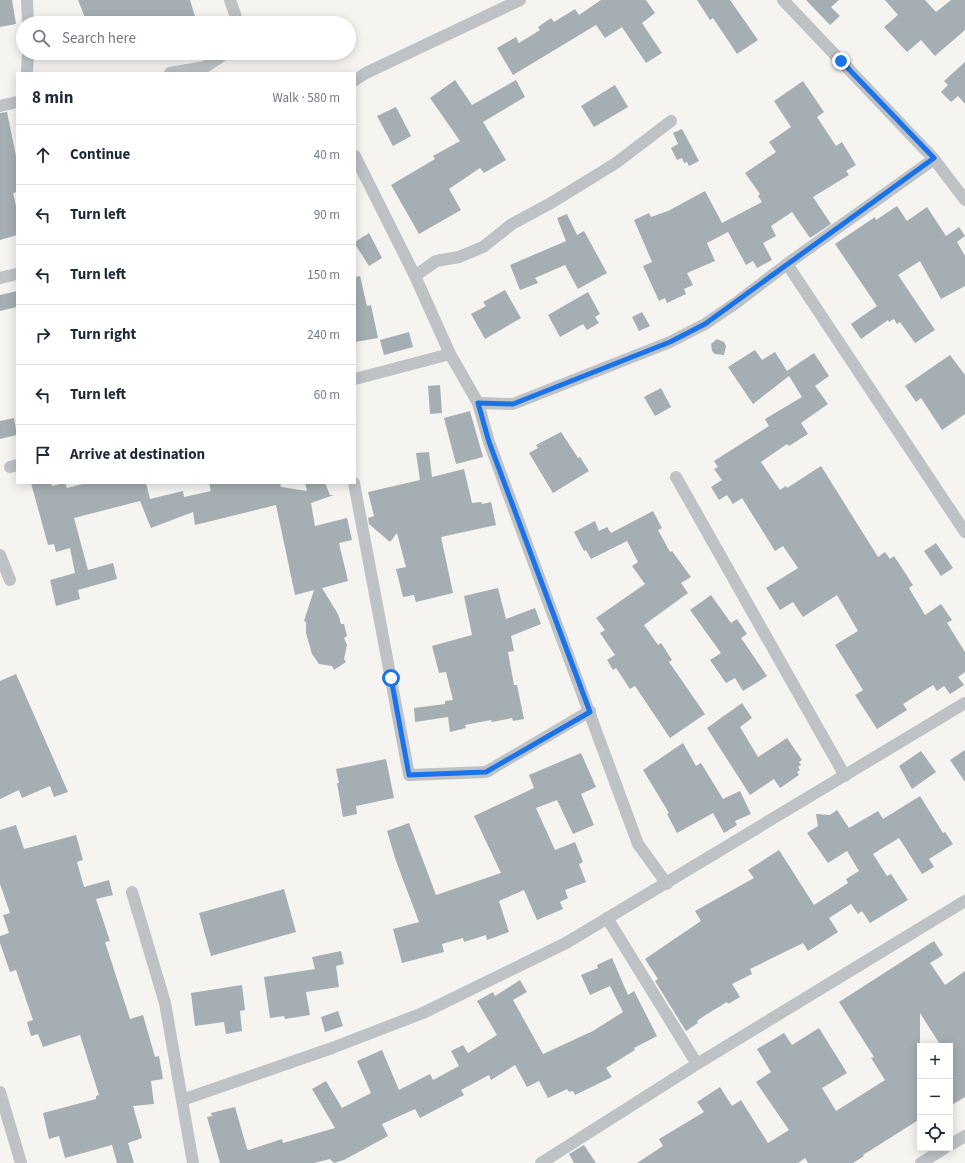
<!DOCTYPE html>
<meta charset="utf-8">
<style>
:root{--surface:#fff;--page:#f6f6f7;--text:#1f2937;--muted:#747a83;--line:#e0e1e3}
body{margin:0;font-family:"Source Sans 3",sans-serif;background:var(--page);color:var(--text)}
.controls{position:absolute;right:12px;bottom:12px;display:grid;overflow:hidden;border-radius:0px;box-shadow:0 2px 10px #0003}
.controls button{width:36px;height:36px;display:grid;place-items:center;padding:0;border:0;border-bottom:1px solid var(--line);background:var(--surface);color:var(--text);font:20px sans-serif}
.stop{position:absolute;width:12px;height:12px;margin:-9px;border:3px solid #1a73e8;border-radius:50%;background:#fff}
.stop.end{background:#1a73e8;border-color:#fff;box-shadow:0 1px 4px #0008}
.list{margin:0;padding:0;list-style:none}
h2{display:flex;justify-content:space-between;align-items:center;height:52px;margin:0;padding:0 16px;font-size:17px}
h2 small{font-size:13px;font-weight:400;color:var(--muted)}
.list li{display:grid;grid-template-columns:26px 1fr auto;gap:12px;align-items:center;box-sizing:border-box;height:60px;padding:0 16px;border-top:1px solid var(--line)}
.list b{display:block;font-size:15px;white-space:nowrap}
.list em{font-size:13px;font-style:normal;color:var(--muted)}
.icon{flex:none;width:22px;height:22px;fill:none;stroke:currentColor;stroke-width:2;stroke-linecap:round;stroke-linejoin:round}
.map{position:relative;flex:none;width:965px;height:1163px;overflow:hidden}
.search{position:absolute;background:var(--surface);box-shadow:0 2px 10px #0003;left:16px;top:16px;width:340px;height:44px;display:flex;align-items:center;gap:10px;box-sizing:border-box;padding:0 14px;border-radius:22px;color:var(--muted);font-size:15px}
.panel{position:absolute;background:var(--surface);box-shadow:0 2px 10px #0003;left:16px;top:72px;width:340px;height:412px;border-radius:0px}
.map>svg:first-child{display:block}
.building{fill:#a5aeb2}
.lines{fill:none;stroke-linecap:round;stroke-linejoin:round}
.minor{stroke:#bec2c5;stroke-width:12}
.route{stroke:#1a73e8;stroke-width:5}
</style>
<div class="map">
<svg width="965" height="1163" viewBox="0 0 965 1163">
<rect width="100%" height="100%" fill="#f5f4f1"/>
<g class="building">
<path d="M0,0h12l4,24 -16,3z"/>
<path d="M78,0h112l7,23h-41l-2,-4 -12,4h-55z"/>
<path d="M601,0h45l9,13 -13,10 20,30 -16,10 -24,-36 -17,11 -9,-13 -83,50 -16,-27 19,-11 3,6 21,-13 -2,-3 13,-9 3,4 21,-13 4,6z"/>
<path d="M697,0h33l28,40 -21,14 -24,-36 -3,2z"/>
<path d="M806,0h33l-8,7 9,9 -10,9z"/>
<path d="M885,0h40l11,12 15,-12h14v30l-30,26 -14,-16 -14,12 -23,-25 14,-12z"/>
<path d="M965,62v42l-7,-8 -7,6 -10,-10 7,-7 -4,-4z"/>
<path d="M455,80l17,25 44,-25 9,17 -42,25 23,38 -22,13 -4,-5 -31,21 12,21 -42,24 -28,-49 44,-26 -2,-3 27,-15 -30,-43z"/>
<path d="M803,81l21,31 -7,5 19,29 6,-4 14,23 -10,6 3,4 -36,22 18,27 -21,14 -18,-26 -21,14 5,10 -13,7 9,17 -15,8 -4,-7 -7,4 -18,-33 -21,11 8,18 -28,12 6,12 -9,4 2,5 -19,9 -2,-5 -6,3 -16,-35 9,-4 -18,-42 15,-7 2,4 17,-6 37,-20 17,32 40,-21 -4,-6 2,-2 -15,-21 31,-21 -7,-10 22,-15 -17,-26z"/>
<path d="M615,85l13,22 -34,20 -13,-21z"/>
<path d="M396,107l15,29 -18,10 -16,-30z"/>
<path d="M7,112l10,49v31l-4,1 4,17v25l-17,5v-127z"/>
<path d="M682,129l17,32 -10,5 -2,-4 -3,1 -2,-5 -5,2 -6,-12 7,-4 -5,-11z"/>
<path d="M897,206l10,15 20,-14 19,29 13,-9 6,9 -8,6 8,14v30l-24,13 -21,-38 -22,14 37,55 -20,13 -15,-21 -3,2 -3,-5 -5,3 -1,-2 -27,19 -10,-15 26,-18 -42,-62 40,-27 1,3z"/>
<path d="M567,214l10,21 7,-4 23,42 -29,16 -13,-24 -30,13 3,5 -18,7 -10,-25 56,-24 -9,-23z"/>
<path d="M369,233l13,25 -13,8 -14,-22v-2z"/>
<path d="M360,276l7,30 4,-1 7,33 -23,4v-65z"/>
<path d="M505,290l16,28 -36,21 -14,-25 15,-8 -3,-4z"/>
<path d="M17,291v16l-17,4v-16z"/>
<path d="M588,292l12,22 -5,3 4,6 -12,7 -4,-6 -23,13 -12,-22z"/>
<path d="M642,312l8,14 -11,5 -7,-14z"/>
<path d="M409,332l4,15 -29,8 -4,-15z"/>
<path d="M717,339l7,3 2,4 -2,9 -9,-1 -3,-3 -1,-7z"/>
<path d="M755,350l7,10 13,-8 12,19 27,-18 15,23 -14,10 13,18 -27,19 7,11 -19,12 -2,-2 -26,18 19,28 6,-4 1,2 34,-22 57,91 7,-5 5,7 4,-3 19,29 -4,3 16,27 16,-11 11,16 -5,3 18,29v20l-7,5 6,8 -14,9 -6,-8 -7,5 -4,-6 -30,19 4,6 -30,19 -22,-34 8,-5 -28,-45 23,-14 -21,-36 -34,22 -10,-15 -13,8 -14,-22 32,-20 -15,-22 -8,5 -33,-53 -9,6 -6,-9 -8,5 -8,-13 11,-7 -8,-11 4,-2 -4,-6 55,-35 -4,-7 37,-22 -13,-21 -36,28 -25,-37z"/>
<path d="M950,355l15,20v39l-23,16 -21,-32 -5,4 -11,-16z"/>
<path d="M440,385l2,28 -12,1 -2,-28z"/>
<path d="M661,388l10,19 -16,9 -11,-19z"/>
<path d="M470,411l13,46 -27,7 -12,-46z"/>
<path d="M14,418l3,17 -17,4v-18z"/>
<path d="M561,432l17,26 2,-1 9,14 -36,22 -24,-40 9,-5 -2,-3z"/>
<path d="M429,452l3,25 32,-8 8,34 9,-1 1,2 9,-2 5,23 -55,12 12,56 -37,9 -2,-7 -11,2 -7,-28 10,-2 -9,-34 -7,9 -21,-18 -1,-6 6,-2 -6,-24 52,-12 -4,-27z"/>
<path d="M31,483h20l1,3 13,-3 2,5 20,-5h59l4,16 33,-8 1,6 27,-6 -2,-8h71l1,4 26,4 -2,-8h20l5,12h4l-23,8 4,23 32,-8 5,22 -13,3 9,38 -26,7 16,26 3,10h3l3,12 -3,2 3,7 -3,14 2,3 -12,8 -2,-4 -13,-2 -7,-10 -6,-21v-11l-2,-1 10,-31 -19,5 -19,-90 -81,20 -2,-13 -42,16 -11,-27 -66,17 14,52 25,-7 4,16 -39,11 2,9 -24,7 -6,-26 25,-7 -5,-25 -14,4 -2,-8 -6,1z"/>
<path d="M653,511l9,17 -4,2 12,22 2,-1 19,26 -10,6 7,10 -44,32 14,20 3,-2 11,17 -3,2 36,52 -35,24 -35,-52 -5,3 -14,-21 -3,2 -6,-10 8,-5 -15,-22 5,-3 -9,-12 49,-34 -13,-18 6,-4 -11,-21 -36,18 -5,-9 -2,1 -10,-19 21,-11 4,10 8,-4 4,6z"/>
<path d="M936,543l17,25 -12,8 -17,-25z"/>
<path d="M498,588l8,31 29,-11 6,16 -30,12 3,15 -6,1 6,33h3l7,34 -11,2 -1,-3 -20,4 -1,-2 -26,5 1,3 -16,4 -2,-15 -33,5 -1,-14 31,-4v-3l8,-1 -7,-28 -7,1 -7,-27 40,-11 -8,-39z"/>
<path d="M711,595l20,28 6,-4 10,15 -6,4 26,38 -24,15 -8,-13 -9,5 -16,-23 11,-7 -31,-43z"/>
<path d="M16,674l52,118 -14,5 -4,-11 -28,12 -3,-8 -19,9v-118z"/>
<path d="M742,703l10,15 -12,9 18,30 29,-19 15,22 -3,2 2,3 -3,2 2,3 -3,2 2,3 -19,13 -6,-9 -24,16 -43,-67z"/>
<path d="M683,743l13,23 5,-3 22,36 17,-8 11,23 -16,7 2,4 -13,8 -11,-20 -36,20 -10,-19 2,-1 -26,-43z"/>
<path d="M965,750v32l-15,-22z"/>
<path d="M921,751l15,21 -24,17 -13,-23z"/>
<path d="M581,753l15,34 -15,7 13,31 -21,9 -16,-34 -21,8 19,42 20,-8 8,20 -4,2 7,18 -21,8 3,8 -8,4 3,7 -26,11 -13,-30 -25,11 10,31 -22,8 -1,-5 -22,7 -1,-4 -21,6 2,8 -42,11 -9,-34 26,-7 -23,-61 -9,-30 22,-8 27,72 65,-22 -27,-57 60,-28 -5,-13z"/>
<path d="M386,759l8,39 -38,8 1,8 -14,3 -6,-34h2l-3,-14z"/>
<path d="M920,796l23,37 2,-1 8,12 -24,15 5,8 -12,7 -23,-36 -26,16 14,22 4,-2 17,26 -38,23 -8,-12 -4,3 -7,-10 -22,14 9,14 -30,19 -5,-8 -53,26 2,5 -20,10 8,13 -12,7 -1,-2 -23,14 -7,5 1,2 -12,8 -31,-50 3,-2 -13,-20 56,-38 -6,-10 59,-33 -6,-8 31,-20 35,55 34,-22 -2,-4 13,-8 -12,-20 -19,12 -21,-30 11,-7 -2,-12 14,1 7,-5 12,18 29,-17 5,8z"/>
<path d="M16,825l8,24 52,-14 7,25 -6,2 7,25 25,-7 4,15 -17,4 14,42 -5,1 25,77 13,-4 12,42 4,-1 4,23 -12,2 3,23 -21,2 9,32 -14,5 6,20h-17l-5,-18 -47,13 -6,-22 -10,3 -6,-26 53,-14v-3l3,-1 -19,-60 -37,12 -5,-13 -7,2 -4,-14 6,-2 -17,-50 -6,2 -10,-29v-7l9,-3 -6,-18 7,-2 -10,-29v-54z"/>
<path d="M284,889l12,43 -85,24 -12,-43z"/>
<path d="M934,941l9,14 -13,8 15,22 20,-14v126l-15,9v-60h-9l-21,-33v106l-57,36 1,1 -11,7h-45l-3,-5 -7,5h-161l26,-17 -4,-7 45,-27 -7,-10 23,-15 12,19 9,-6 27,43 21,-13 -33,-48 15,-10 -14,-23 27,-16 8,12 27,-17 28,45 -25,15 14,23 49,-31 -14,-22 3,-1 -35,-55z"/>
<path d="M341,951l3,13 -8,2 3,21 -33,5 4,23 -25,4 -1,-3 -14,2 -6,-41 51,-8 -3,-12z"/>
<path d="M612,958l16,37 6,-4 23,45 -23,12 1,2 -29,18 6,9 -37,18 -2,-4 -4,1 -2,-3 -19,9 -9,-17 -12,6 -12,-22 -24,15 -2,-5 -28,15 3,5 -44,23 -5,-9 -33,15 6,12 -44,24 -10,3 -4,-4 -16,4h-94l-13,-46 5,-1 -1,-3 24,-6 12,42 2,1 33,-11 1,4 52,-15 -23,-39 14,-8 16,27 29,-15 -14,-32 25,-11 17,40 31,-16 3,6 26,-14 -8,-15 12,-6 5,8 29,-18 -20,-34 16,-9 2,4 25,-16 7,12 -14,8 30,54 50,-23 30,-19 -13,-26 -20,9 -9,-20 17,-7 -1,-3z"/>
<path d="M242,985l3,25 -5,1 2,20 -16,3 -2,-12 -29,4 -4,-33z"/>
<path d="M338,1011l5,15 -18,6 -4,-15z"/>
<path d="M584,1145l12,18h-22l-5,-9z"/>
</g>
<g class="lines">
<g class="minor">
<path d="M27,0l1,23"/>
<path d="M230,0l8,23"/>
<path d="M783,0l151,159 31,41"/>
<path d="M27,73l1,-20"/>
<path d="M170,73l35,-6 21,-14"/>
<path d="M355,80l11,-7 154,-73"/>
<path d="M0,106l17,-4"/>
<path d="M355,156l60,120 35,78 28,49 11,39 149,402 29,40"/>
<path d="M787,264l178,268"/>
<path d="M415,276l21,-15 23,-4 24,-10 29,-23 39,-21 65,-40 55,-42"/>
<path d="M0,278l17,-4"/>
<path d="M355,379l95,-25"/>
<path d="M478,403l35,1 157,-62 35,-18 31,-21 51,-39 147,-105"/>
<path d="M10,467l7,-2"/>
<path d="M676,477l169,299"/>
<path d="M354,483l55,292 77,-3 104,-61"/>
<path d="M0,555l10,25"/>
<path d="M132,892l33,111 28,160"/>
<path d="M607,918l90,146"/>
<path d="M0,1092l21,71"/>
<path d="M182,1100l150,-52 91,-35 143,-70 399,-240"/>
<path d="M950,1145l15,-9"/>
<path d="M541,1163l156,-99 268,-163"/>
<path d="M921,1163l24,-15"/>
</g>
</g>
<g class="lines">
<path class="route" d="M391,678l18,97 77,-3 104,-60 -101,-270 -11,-39 35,1 157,-62 35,-18 229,-166 -93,-97"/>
</g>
</svg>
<div class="controls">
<button>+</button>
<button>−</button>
<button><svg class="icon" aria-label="locate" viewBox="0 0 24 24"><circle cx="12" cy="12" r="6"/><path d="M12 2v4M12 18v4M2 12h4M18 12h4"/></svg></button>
</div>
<div class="stop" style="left:391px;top:678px"></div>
<div class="stop end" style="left:841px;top:61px"></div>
<div class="search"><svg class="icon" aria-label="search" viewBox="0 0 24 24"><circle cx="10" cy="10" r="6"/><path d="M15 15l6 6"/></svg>Search here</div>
<section class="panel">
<h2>8 min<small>Walk · 580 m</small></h2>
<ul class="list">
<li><svg class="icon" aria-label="ahead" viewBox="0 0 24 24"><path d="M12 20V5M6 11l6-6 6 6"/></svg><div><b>Continue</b></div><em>40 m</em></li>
<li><svg class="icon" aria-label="left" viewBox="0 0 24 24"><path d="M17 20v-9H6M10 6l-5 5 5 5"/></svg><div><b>Turn left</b></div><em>90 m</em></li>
<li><svg class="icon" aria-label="left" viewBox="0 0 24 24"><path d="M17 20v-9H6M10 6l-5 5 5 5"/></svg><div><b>Turn left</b></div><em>150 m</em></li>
<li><svg class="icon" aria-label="right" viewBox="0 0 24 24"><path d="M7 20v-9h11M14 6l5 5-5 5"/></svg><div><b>Turn right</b></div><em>240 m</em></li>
<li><svg class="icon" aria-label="left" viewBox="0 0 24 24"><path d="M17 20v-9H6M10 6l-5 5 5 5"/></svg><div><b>Turn left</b></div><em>60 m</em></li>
<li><svg class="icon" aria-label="arrive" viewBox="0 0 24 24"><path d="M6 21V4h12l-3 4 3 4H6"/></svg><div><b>Arrive at destination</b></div></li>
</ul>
</section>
</div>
